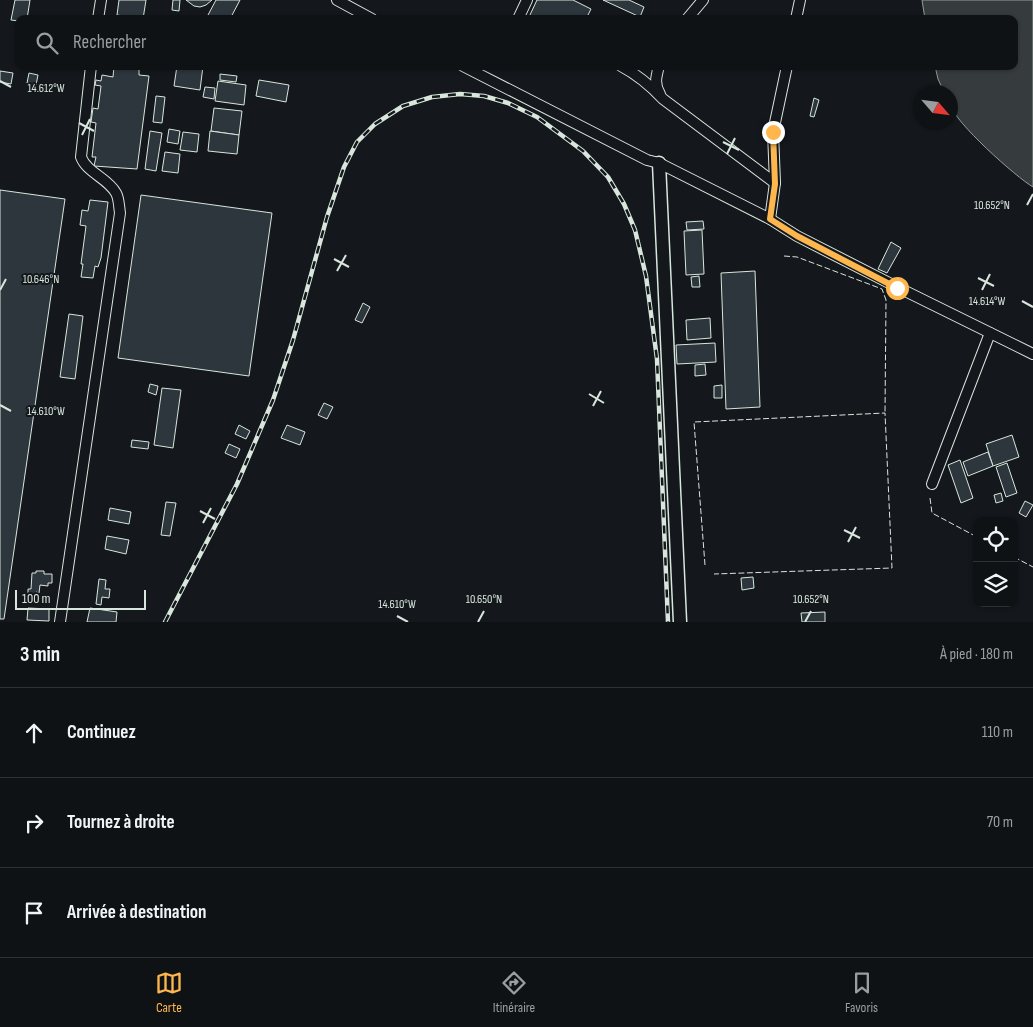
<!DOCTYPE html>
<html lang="fr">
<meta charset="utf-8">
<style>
:root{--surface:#0f1215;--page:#181b1e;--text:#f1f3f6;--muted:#9b9ea0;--line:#2f3234;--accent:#ffb74d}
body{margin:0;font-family:"Sofia Sans Condensed",sans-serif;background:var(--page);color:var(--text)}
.controls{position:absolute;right:15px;bottom:15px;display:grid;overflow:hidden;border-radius:10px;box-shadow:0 1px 4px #0004}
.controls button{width:45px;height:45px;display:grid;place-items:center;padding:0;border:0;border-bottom:1px solid var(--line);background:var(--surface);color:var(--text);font:25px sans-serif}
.compass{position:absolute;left:913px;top:85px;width:45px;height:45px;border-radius:50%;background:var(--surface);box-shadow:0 1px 4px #0004;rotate:118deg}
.scale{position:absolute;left:15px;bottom:12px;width:131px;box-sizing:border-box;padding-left:5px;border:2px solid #d8e6dc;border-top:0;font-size:14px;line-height:18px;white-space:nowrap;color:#d8e6dc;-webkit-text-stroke:4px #14181c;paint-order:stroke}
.stop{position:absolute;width:15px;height:15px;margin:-11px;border:4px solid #ffb74d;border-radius:50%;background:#fff}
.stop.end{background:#ffb74d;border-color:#fff;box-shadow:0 1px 5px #0008}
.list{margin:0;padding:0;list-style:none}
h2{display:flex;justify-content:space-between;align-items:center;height:65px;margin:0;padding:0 20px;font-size:21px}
h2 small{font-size:16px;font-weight:400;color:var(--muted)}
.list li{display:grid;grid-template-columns:32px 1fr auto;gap:15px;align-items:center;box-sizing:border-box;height:90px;padding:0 20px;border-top:1px solid var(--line)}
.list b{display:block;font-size:19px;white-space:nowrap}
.list em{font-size:16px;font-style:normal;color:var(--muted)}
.icon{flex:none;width:28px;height:28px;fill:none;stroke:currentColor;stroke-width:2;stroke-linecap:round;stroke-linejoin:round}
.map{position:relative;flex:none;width:1033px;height:622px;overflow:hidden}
.search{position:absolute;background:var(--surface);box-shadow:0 1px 4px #0004;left:15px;right:15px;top:15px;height:55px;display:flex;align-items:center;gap:12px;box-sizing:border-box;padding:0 18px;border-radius:10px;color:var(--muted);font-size:19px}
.sheet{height:335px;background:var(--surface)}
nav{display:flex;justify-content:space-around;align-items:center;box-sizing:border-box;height:70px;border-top:1px solid var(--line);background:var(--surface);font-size:14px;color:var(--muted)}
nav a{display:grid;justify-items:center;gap:2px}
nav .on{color:var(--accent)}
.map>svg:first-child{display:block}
.water{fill:#363b3e;stroke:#939e99}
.building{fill:#2c363c;stroke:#d8e6dc}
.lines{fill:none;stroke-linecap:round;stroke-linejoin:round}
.minor-casing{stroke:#d8e6dc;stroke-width:12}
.major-casing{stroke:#d8e6dc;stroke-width:15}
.minor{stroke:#14181c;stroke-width:10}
.major{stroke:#14181c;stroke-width:12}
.rail-casing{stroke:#d8e6dc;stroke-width:4.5}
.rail{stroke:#14181c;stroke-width:2.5;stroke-dasharray:8;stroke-linecap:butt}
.fence{stroke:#d8e6dc;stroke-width:1;stroke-dasharray:6 2.5;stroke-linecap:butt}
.route{stroke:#ffb74d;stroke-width:6}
.ticks{fill:none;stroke:#d8e6dc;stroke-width:2}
.ticks-label{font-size:12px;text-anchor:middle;fill:#d8e6dc;stroke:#14181c;stroke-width:4;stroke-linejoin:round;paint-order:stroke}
</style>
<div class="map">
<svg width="1033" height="622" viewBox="0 0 1033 622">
<rect width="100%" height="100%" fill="#14181c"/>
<path class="water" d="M922,0h111v187c-17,-10 -79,-65 -83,-83 0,-3 0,-8 0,-12h-6l-6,-13 -3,-13h79v-47h-89z"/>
<g class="building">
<path d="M15,0h15l-3,19h-8v2l-8,-1z"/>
<path d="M119,0h27l-3,19 -26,-4z"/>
<path d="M173,0h7l-1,11 -7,-1z"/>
<path d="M186,0h26l-6,5 -6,2 -6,-1z"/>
<path d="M216,0h24l-10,19h-15l-7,-4z"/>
<path d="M537,0h36l18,9 -5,10h-53l-4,-2z"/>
<path d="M603,0h26l15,7 -4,10z"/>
<path d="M114,66h30l-1,3h-4v6l10,1 -12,93 -43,-3 2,-9h-4l4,-34 -5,-1 2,-14 5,1 3,-23 -6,-1 1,-5 5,1 1,-6 11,2z"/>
<path d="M177,66h26l-3,24 -26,-4z"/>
<path d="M0,71l13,2 -2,11 -11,-2z"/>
<path d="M29,73l9,2 -2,10 -9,-2z"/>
<path d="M220,74l17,2 -1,6 -16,-2z"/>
<path d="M259,80l30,5 -3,17 -30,-6z"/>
<path d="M218,81l28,4 -2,20 -29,-4z"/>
<path d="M205,87l10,1 -1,11 -11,-2z"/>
<path d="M156,96l9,1 -3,26 -9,-1z"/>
<path d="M814,98l5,2 -5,17 -4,-1z"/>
<path d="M214,108l28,3 -3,24 -28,-4z"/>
<path d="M169,129l11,2 -2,13 -11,-2z"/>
<path d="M150,131l12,2 -6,38 -11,-2z"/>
<path d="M210,131l29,4 -2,19 -29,-3z"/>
<path d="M183,132l16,2 -2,18 -17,-2z"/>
<path d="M165,152l15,2 -2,19 -16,-2z"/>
<path d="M0,190l65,9 -61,420h-4z"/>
<path d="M141,195l131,18 -23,163 -131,-18z"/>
<path d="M90,200l18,2 -7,56 -3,9 -3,-1 -2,12 -12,-1 2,-13h-2l5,-38 -6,-1 2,-15 6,1z"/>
<path d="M703,221l1,8 -17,1 -1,-8z"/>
<path d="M702,230l2,44 -18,1 -2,-44z"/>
<path d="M891,242l10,6 -14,25 -9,-4z"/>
<path d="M755,271l5,136 -34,2 -5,-136z"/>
<path d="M699,276l1,11h-8l-1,-10z"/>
<path d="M363,303l7,4 -8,16 -7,-3z"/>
<path d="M69,314l14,2 -8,63 -15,-2z"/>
<path d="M710,318l1,20 -24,2 -1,-20z"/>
<path d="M715,343l1,19 -39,2 -1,-19z"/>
<path d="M705,364l1,11 -11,1v-11z"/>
<path d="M150,384l8,2 -2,9 -8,-3z"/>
<path d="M722,385v13h-8v-12z"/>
<path d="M162,388l19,2 -8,58 -19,-3z"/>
<path d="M324,403l9,4 -6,12 -9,-4z"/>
<path d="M239,425l11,6 -4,8 -11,-5z"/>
<path d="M287,425l18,7 -5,13 -19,-7z"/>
<path d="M1012,435l7,22 -26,9 -7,-22z"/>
<path d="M132,440l17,2 -1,7 -17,-2z"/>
<path d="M229,444l11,5 -4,9 -11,-5z"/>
<path d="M988,452l5,14 -25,10 -5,-14z"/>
<path d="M960,460l13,38 -12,5 -13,-38z"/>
<path d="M1007,463l10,30 -11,4 -10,-30z"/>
<path d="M1001,493l2,8 -7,2 -2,-8z"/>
<path d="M1025,501l8,4 -7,12 -7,-4z"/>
<path d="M166,502l10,1 -6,33 -9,-1z"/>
<path d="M110,508l21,4 -2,12 -21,-4z"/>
<path d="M107,536l22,4 -3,14 -21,-5z"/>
<path d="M36,571h8v3h8v9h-4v3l-8,-1 -1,8 -3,-1v5h-8v-8h3l1,-16h4z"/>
<path d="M753,577l1,11 -12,2 -1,-12z"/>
<path d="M99,579l7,1 -1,9h5l-1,9 -7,-1 -1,8 -5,-1z"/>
<path d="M28,608l21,1v12l-22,-1z"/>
<path d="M90,608l27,4 -1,10h-29z"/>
<path d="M825,612v10h-23l-1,-9z"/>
</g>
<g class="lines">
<defs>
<g id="minor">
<path d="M337,0l35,19"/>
<path d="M98,19l3,-19"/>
<path d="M518,19l9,-19"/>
<path d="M687,19l16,-19"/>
<path d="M796,19l4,-19"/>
<path d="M463,66l184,94 12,3 111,56 27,17 100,51 136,67"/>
<path d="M621,66c17,9 29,19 42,33l112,84"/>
<path d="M659,66c-3,11 -5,18 1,28"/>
<path d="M770,219l5,-36 -2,-51 14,-66"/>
<path d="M932,484l58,-151"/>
<path d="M60,622l60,-409c-1,-6 -1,-15 -4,-20 -8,-15 -29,-20 -35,-36l10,-91"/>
</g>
<path id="major" d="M659,163l21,459"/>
</defs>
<use href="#minor" class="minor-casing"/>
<use href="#major" class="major-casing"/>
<use href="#minor" class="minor"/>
<use href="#major" class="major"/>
<defs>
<path id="rail" d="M165,622l72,-138 36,-84 20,-60 34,-123 17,-50 13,-25 18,-18 28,-18 29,-9 28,-3 24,2 24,7 29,14 46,34 25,26 16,27 11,26 11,46 11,83 11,263"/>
</defs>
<use href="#rail" class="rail-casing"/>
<use href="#rail" class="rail"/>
<g class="fence">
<path d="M784,256l13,1 85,32 4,11 -1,113"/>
<path d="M930,498l2,15 45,24"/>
<path d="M1014,557l19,10"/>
<path d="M705,565l-11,-143 191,-9 7,155 -178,6"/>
</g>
</g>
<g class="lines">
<path class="route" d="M773,132l2,52 -5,35 27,17 100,52"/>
</g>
<path class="ticks" d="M0,81l11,6M79,123l15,8M82,135l8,-16M723,142l16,8M727,154l8,-16M1027,205l6,-11M334,259l15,8M337,271l9,-16M978,278l16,8M0,290l6,-11M982,290l8,-16M1022,301l11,6M589,394l15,9M0,405l11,6M593,406l8,-15M200,511l15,8M203,523l8,-15M844,530l16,8M848,542l8,-15M397,616l11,6M478,622l6,-11M805,622l6,-11"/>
<g class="ticks-label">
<text x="46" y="92">14.612°W</text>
<text x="992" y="209">10.652°N</text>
<text x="41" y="283">10.646°N</text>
<text x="987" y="305">14.614°W</text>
<text x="46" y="415">14.610°W</text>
<text x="484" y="603">10.650°N</text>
<text x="811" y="603">10.652°N</text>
<text x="397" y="608">14.610°W</text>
</g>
</svg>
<div class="controls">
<button><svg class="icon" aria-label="locate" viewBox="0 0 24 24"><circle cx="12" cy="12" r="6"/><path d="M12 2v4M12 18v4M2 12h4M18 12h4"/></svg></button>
<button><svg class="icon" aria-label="layers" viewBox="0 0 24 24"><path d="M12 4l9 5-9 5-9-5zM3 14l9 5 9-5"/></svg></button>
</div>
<svg class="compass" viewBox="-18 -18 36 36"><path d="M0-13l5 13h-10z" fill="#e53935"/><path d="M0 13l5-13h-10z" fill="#9b9ea0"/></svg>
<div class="scale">100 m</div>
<div class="stop" style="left:897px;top:288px"></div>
<div class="stop end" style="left:773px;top:132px"></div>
<div class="search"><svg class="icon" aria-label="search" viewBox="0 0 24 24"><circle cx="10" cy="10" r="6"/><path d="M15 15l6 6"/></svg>Rechercher</div>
</div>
<section class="sheet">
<h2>3 min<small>À pied · 180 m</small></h2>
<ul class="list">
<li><svg class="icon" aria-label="ahead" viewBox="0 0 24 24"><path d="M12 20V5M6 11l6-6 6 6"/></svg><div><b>Continuez</b></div><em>110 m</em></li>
<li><svg class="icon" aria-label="right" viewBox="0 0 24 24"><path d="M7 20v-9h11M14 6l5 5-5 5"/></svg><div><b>Tournez à droite</b></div><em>70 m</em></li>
<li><svg class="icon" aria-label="arrive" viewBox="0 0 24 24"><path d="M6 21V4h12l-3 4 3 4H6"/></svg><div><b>Arrivée à destination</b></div></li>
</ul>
</section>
<nav>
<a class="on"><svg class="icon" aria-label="map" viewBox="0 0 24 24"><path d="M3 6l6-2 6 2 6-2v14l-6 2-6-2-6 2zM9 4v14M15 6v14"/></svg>Carte</a>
<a><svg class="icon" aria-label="directions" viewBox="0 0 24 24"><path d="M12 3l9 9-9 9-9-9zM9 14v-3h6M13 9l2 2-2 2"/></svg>Itinéraire</a>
<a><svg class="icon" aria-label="saved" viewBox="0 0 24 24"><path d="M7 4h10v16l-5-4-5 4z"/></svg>Favoris</a>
</nav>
